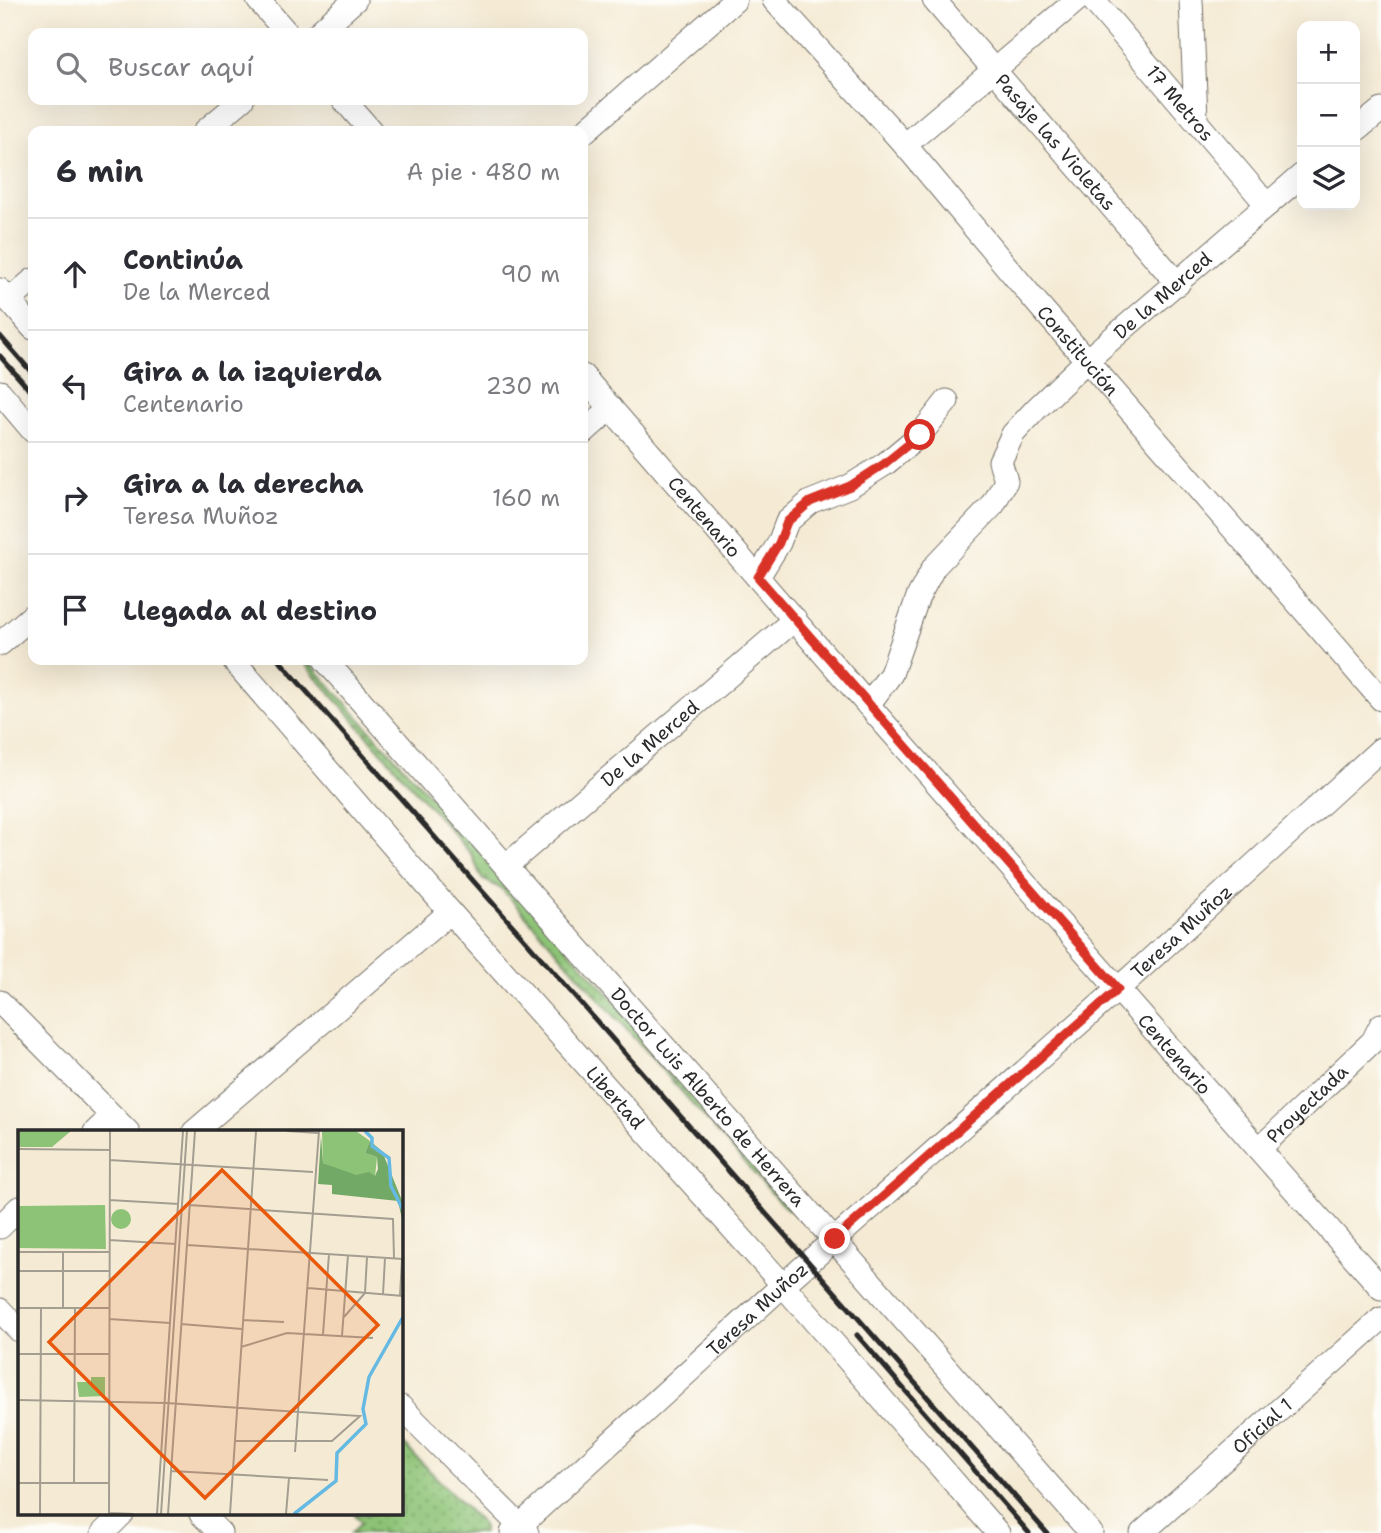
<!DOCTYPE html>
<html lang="es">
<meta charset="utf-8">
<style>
:root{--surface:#fff;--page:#f2f2f3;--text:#2b2b33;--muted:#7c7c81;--line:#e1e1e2}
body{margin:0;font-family:"Shantell Sans",sans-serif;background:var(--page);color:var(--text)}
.controls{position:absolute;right:21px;top:21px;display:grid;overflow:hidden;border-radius:14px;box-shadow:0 7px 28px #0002}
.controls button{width:63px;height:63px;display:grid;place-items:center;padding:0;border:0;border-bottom:2px solid var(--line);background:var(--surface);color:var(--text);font:35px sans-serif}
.stop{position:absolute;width:21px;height:21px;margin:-16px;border:5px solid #d93025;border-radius:50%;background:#fff}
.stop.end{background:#d93025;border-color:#fff;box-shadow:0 2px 7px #0008}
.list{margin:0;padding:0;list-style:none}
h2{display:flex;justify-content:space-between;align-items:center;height:91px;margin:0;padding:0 28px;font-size:30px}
h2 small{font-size:23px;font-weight:400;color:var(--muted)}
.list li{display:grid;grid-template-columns:46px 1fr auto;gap:21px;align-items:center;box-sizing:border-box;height:112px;padding:0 28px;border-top:2px solid var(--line)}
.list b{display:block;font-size:26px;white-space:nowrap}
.list p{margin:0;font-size:23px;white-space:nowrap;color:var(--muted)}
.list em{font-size:23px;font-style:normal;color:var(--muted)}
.icon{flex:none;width:38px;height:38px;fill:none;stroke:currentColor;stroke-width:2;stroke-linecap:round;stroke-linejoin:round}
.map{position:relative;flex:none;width:1381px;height:1533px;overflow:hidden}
.search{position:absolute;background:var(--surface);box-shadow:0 7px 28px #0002;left:28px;top:28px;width:560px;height:77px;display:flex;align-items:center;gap:18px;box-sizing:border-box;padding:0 24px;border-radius:14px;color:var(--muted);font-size:26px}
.panel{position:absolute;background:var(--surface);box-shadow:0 7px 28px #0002;left:28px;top:126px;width:560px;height:539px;border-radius:14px}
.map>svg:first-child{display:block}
.grass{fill:url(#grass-dots);stroke:#5c7750;stroke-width:2}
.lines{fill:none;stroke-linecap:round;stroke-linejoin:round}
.minor-casing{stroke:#726e66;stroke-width:25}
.minor{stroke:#fff;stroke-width:23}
.rail{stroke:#2b2b2b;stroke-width:5}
.route{stroke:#d93025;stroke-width:9}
.labels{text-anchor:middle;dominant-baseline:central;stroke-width:7;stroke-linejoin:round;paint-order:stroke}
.street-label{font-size:19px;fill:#2b2b2b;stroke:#fdfcf7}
.inset-river{fill:none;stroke:#66b9e2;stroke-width:3.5}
.inset-road{fill:none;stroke:#a49e91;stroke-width:2}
.view{fill:#e8590c;fill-opacity:0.15;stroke:#e8590c;stroke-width:3.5}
.inset-edge{fill:none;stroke:#2b2b2b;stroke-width:3.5}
</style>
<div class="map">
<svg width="1381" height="1533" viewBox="0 0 1381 1533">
<defs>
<pattern id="grass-dots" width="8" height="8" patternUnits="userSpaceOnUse" patternTransform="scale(1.75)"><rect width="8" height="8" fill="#8dc376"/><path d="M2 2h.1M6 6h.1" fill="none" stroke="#739f61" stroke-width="1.8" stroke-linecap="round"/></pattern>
</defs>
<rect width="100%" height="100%" fill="#fdfcf7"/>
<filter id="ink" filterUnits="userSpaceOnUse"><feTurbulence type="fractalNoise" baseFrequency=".0143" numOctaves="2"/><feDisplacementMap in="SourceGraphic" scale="14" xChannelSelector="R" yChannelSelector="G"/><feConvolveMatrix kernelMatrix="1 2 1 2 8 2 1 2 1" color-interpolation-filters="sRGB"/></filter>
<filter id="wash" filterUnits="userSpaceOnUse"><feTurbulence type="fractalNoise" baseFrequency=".00686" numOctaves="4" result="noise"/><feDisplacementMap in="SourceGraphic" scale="28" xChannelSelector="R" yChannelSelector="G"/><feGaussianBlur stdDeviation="1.57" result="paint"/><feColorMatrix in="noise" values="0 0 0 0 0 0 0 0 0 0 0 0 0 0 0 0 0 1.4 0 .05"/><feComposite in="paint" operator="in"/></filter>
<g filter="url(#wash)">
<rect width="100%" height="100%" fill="#f5ebd5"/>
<g class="grass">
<path d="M301,660h6l492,545 -5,7 -6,-2 -13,-13 -273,-308 -20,-10 -10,-24z"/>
<path d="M401,1442l82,83v8h-132l11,-11 -8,-8h47z"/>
</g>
</g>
<g filter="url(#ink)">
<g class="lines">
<defs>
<g id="minor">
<path d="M258,0l29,33"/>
<path id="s1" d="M774,0l131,145 132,158 344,396"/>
<path id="s2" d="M934,0l244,284"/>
<path id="s3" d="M1093,0l174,205"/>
<path d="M1191,0l5,118"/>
<path d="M318,33l37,-33"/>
<path d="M344,100l27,31"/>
<path d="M205,131l37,-31"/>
<path d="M1355,131l26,-21"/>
<path d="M583,133l152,-133"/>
<path d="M905,145l172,-145"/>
<path d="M0,290l33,38"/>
<path d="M9,301l24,-21"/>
<path id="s4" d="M583,376l285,329 513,583"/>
<path d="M0,392l33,39"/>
<path d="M583,433l28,-25"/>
<path d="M758,577l21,-34 8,-21 23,-20 40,-16 35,-22 35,-29 27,-34"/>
<path d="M0,644l33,-29"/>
<path id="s5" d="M233,660l217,252 333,373 215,248"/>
<path id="s6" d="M325,660l766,873"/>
<path id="s7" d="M868,705l23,-31 27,-77 16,-30 59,-62 13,-24 -6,-20 13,-27 23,-25 51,-49 215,-185"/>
<path id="s8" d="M506,866l289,-247"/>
<path d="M0,1002l128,130"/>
<path d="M95,1132l17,-16"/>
<path d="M194,1132l256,-220"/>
<path id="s9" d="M1259,1149l114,-108 8,-16"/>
<path d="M0,1227l19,-19"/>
<path d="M0,1310l19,20"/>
<path d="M401,1407l126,126"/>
<path d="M201,1514l19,19"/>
<path d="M103,1533l19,-19"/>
<path id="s10" d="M512,1533l271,-248 335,-296 263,-240"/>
<path id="s11" d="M1142,1533l239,-214"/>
</g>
</defs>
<use href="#minor" class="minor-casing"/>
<use href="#minor" class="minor"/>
<g class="rail">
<path d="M0,336l33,38"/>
<path d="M0,356l33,38"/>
<path d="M279,660l768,873"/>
<path d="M857,1335l172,198"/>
</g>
</g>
</g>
<g class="lines" filter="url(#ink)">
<path class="route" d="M835,1239l283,-250 -360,-412 21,-34 8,-21 23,-20 40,-16 34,-22 36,-29"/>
</g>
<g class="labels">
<g class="street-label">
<text stroke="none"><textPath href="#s3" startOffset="135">17 Metros</textPath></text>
<text stroke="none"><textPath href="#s2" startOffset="187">Pasaje las Violetas</textPath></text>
<text stroke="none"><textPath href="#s7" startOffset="522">De la Merced</textPath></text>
<text stroke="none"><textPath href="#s1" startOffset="464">Constitución</textPath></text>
<text stroke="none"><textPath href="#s4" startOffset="186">Centenario</textPath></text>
<text stroke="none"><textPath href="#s8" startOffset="189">De la Merced</textPath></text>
<text stroke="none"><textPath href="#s10" startOffset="900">Teresa Muñoz</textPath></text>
<text stroke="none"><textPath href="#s4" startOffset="900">Centenario</textPath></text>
<text stroke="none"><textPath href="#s6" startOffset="581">Doctor Luis Alberto de Herrera</textPath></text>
<text stroke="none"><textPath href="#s5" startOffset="581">Libertad</textPath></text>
<text stroke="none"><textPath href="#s9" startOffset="66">Proyectada</textPath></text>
<text stroke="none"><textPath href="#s10" startOffset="332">Teresa Muñoz</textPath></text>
<text stroke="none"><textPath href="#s11" startOffset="161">Oficial 1</textPath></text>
</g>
</g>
<g transform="translate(18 1130)">
<rect width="385" height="385" fill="#f5ebd5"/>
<path d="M0,1h53l-19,16h-34zM304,1h34l14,10 -5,12 12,4 -2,20 -19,-1 -33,-13zM87,75l1,44 -88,-1v-42zM93 89a10 10 0 1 1 20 0a10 10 0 1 1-20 0ZM73,247h14v19l-26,1 -2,-15h14z" fill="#8dc376"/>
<path d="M303,6l2,27 33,12 13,-3 6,4 3,-7 -1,-12 -12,-4 5,-12 12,10 21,52v21l-5,-23 -66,-7v-9l-14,-1z" fill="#72a967"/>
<path class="inset-river" d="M347,1l7,7v8l17,12 2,28 12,24M276,384l42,-33 1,-28 29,-29 -3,-15 6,-32 34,-60"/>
<path class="inset-road" d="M269,1l31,2M0,19l92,1M91,30l204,12M91,70l70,4M171,75l204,14 1,39M91,110l67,4M169,115l216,14M0,122h91M0,141h91M290,158l95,8M365,164l2,-36M382,166l2,-37M0,178h91M45,178v-55M326,187l21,-24 2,-36M91,189l61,4M225,190l41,2M163,194l61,5M305,204l6,-80M324,206l6,-81M223,217l46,-14 86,5M0,224h91M0,270l148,3 194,13 -28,25h-97M277,322l24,-321M154,341l156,9M0,353h91M56,353l1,-175M91,383l25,1M22,384l1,-206M91,384l1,-383M139,384l26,-383M143,384l26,-383M150,384l27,-383M212,384l26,-383M268,384l3,-36"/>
<path class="view" d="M204,40l156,155 -173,173 -156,-156z"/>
<rect width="385" height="385" class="inset-edge"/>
</g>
</svg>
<div class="controls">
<button>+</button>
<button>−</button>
<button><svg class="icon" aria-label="layers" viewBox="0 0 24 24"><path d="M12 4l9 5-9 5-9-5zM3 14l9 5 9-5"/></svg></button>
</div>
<div class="stop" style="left:920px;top:435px"></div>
<div class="stop end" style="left:835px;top:1239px"></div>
<div class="search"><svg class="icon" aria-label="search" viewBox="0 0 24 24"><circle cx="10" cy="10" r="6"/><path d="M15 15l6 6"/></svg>Buscar aquí</div>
<section class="panel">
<h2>6 min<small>A pie · 480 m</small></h2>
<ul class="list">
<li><svg class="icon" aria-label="ahead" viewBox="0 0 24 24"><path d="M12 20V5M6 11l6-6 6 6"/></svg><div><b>Continúa</b><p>De la Merced</p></div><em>90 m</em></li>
<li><svg class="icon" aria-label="left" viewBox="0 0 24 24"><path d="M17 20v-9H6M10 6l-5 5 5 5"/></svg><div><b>Gira a la izquierda</b><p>Centenario</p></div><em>230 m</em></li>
<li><svg class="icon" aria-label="right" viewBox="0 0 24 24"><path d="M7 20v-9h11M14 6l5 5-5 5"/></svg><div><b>Gira a la derecha</b><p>Teresa Muñoz</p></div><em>160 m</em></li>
<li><svg class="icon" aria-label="arrive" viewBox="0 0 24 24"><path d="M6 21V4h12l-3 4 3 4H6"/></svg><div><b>Llegada al destino</b></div></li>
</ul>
</section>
</div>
